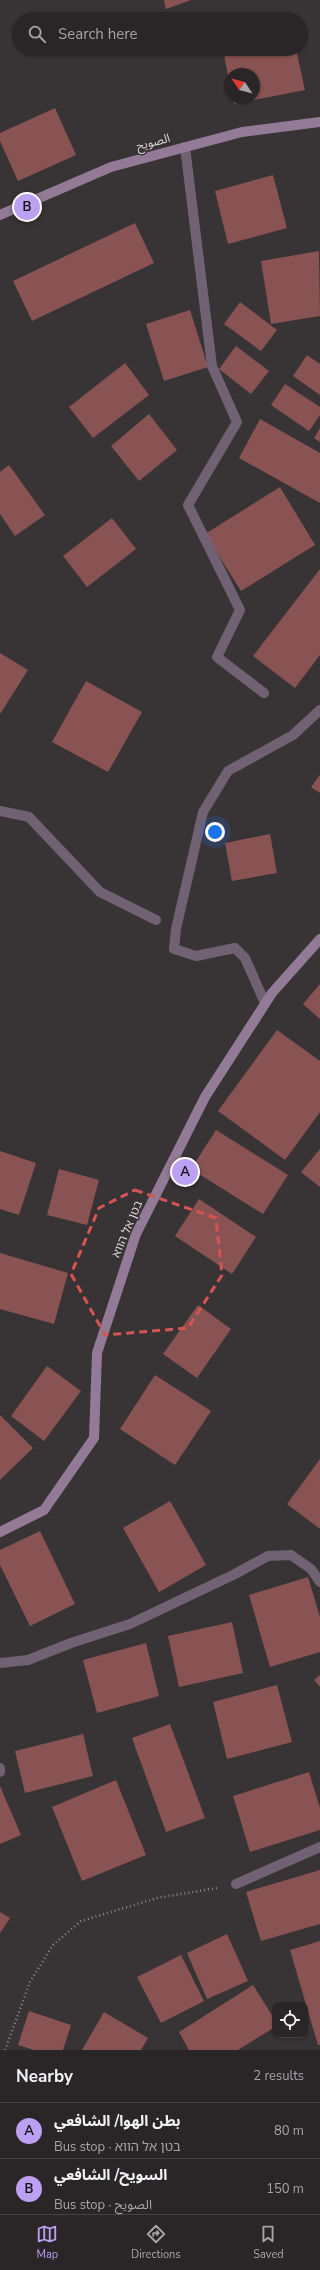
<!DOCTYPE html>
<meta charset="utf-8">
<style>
:root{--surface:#2a2628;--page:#322e30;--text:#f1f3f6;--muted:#a5a5a8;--line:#464345;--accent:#bca0f2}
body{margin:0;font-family:"Nunito Sans","Noto Sans Arabic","Noto Sans Hebrew",sans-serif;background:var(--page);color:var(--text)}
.controls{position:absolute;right:12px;bottom:12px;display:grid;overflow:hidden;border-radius:8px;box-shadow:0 1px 3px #0004}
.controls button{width:36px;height:36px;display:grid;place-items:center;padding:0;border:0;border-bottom:1px solid var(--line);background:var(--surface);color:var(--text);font:20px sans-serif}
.compass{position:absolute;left:224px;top:68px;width:36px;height:36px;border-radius:50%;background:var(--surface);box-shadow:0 1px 3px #0004;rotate:305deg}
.you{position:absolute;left:215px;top:832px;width:14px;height:14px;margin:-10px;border:3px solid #fff;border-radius:50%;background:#1a73e8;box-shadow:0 0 0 6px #1a73e833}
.badge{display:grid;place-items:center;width:26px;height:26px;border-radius:50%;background:var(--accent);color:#111;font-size:13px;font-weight:700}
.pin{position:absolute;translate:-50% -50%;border:2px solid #fff;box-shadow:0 1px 4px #0006}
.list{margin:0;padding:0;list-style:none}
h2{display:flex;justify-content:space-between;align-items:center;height:52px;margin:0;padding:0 16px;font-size:17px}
h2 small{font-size:13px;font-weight:400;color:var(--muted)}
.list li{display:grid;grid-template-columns:26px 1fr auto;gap:12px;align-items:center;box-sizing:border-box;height:56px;padding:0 16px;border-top:1px solid var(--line)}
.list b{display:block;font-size:15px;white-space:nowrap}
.list p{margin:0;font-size:13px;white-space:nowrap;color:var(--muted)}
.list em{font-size:13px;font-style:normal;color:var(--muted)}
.icon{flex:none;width:22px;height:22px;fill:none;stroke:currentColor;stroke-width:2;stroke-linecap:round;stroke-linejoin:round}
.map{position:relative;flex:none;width:320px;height:2050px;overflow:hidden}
.search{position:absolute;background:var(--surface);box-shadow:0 1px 3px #0004;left:12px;right:12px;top:12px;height:44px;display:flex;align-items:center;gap:10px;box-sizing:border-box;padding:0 14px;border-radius:22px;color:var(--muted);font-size:15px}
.sheet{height:164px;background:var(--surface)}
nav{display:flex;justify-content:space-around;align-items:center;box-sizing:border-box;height:56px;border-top:1px solid var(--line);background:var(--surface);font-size:11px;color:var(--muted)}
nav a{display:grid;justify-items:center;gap:2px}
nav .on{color:var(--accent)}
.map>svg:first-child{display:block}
.building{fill:#895353}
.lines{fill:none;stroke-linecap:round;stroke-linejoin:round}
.path{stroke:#8d898a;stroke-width:2.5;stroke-dasharray:1 3;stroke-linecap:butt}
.lane{stroke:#716273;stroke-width:10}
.street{stroke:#716273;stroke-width:10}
.secondary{stroke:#937a96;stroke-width:10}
.marked{fill:none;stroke:#d75454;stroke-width:3;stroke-dasharray:8 5;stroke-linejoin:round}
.labels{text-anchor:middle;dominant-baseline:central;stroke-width:3;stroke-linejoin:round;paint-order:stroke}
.street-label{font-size:12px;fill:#dbd8d9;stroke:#383335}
</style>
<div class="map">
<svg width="320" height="2050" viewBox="0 0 320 2050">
<rect width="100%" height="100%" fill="#383335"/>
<g class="building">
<path d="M164,0h27l-25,9z"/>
<path d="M223,49h73l9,41 -71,14 -1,-6h21v-24h-24l-1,7z"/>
<path d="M55,108l21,47 -58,26 -18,-40v-8z"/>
<path d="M273,175l14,53 -59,16 -13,-53z"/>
<path d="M135,223l19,40 -122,58 -19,-40z"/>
<path d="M319,251l1,65 -49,8 -10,-63z"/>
<path d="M240,302l37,28 -16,21 -37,-27z"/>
<path d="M190,310l18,57 -44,14 -18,-57z"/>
<path d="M236,346l33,25 -18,23 -32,-25z"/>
<path d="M307,355l13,9v31l-27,-19z"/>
<path d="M125,363l24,32 -56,43 -24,-31z"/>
<path d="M285,384l35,23v8l-11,16 -38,-26z"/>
<path d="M149,414l28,36 -38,31 -28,-35z"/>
<path d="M260,419l60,34v50l-81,-45z"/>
<path d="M320,428v14l-6,-4z"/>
<path d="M9,465l36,50 -30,21 -15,-22v-42z"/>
<path d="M280,487l35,58 -74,46 -36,-57z"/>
<path d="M112,518l24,31 -49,38 -24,-31z"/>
<path d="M320,569v86l-25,33 -42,-32z"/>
<path d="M0,653l28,17 -28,44z"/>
<path d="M86,681l56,31 -34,60 -56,-30z"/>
<path d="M320,775v18l-9,-6z"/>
<path d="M270,834l7,39 -45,8 -7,-38z"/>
<path d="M320,984v35l-17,-15z"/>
<path d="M277,1030l43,31v51l-35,48 -67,-49z"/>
<path d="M216,1130l72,45 -25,39 -72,-45z"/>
<path d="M320,1149v38l-19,-15z"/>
<path d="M0,1151l36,12 -17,52 -19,-6z"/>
<path d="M59,1169l40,11 -12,45 -40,-10z"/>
<path d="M199,1199l57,38 -24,37 -57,-38z"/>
<path d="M0,1253l68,20 -14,51 -54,-15z"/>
<path d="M198,1305l33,24 -34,49 -34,-24z"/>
<path d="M47,1366l34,25 -37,50 -33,-25z"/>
<path d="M155,1375l56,36 -36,54 -55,-36z"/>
<path d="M0,1415l33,33 -33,32z"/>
<path d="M320,1459v70l-33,-25z"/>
<path d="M170,1501l36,64 -47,27 -36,-64z"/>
<path d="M40,1531l35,73 -45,22 -30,-61v-15z"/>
<path d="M308,1577l12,40v35l-50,15 -21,-72z"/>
<path d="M232,1622l11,51 -64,14 -11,-51z"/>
<path d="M146,1643l13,53 -62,17 -14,-53z"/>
<path d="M320,1675v12l-6,-7z"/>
<path d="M277,1685l15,57 -65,17 -14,-57z"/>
<path d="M170,1724l35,94 -39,14 -34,-94z"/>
<path d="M83,1734l10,42 -68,17 -10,-42z"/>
<path d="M309,1772l11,36v22l-70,22 -17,-56z"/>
<path d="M116,1780l30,75 -64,26 -30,-74z"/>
<path d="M0,1786l21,49 -21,9z"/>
<path d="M320,1870v54l-59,17 -15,-49z"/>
<path d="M0,1912l10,6 -10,15z"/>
<path d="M227,1934l21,47 -41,18 -20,-46z"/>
<path d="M320,1941v104h-2l-28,-95z"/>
<path d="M181,1955l23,46 -43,22 -24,-46z"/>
<path d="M253,1985l22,35v7l-37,23h-49l-10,-18z"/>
<path d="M29,2011l42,14 -8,25h-29l-16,-5z"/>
<path d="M104,2012l44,26 -7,12h-59z"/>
</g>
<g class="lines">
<path class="path" d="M5,2050l25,-68 23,-37 28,-24 76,-23 60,-10"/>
<path class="lane" d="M265,1003l-20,-45 -10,-10 -39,8 -22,-7 2,-20 27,-117 25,-41 65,-36 27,-25"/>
<g class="street">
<path d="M185,147l27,219 25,56 -49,83 52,105 -23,47 47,36"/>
<path d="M0,811l29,6 71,75 56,28"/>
<path d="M0,1663l28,-3 43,-17 59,-19 105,-50 33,-18 23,-1 20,14 9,13"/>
<path d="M0,1768v4"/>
<path d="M236,1884l84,-37"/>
</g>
<g class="secondary">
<path d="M0,215l111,-48 131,-35 78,-10"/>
<path d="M0,1532l44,-22 50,-72 3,-85 39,-119 69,-137 67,-104 48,-54"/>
</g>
</g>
<path class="marked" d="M135,1190l81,28 6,57 -34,53 -83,7 -34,-61 28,-66z"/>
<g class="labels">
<g class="street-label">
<text transform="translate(153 142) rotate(-15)">الصويح</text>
<text transform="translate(127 1229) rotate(-67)">בטן אל הווא</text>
</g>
</g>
</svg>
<div class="controls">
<button><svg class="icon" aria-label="locate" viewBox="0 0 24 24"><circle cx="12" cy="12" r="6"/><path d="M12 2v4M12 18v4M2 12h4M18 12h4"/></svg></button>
</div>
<svg class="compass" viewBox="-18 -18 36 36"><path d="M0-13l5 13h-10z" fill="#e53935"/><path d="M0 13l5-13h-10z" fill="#a5a5a8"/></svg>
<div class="you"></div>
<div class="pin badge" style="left:185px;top:1172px">A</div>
<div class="pin badge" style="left:27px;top:207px">B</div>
<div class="search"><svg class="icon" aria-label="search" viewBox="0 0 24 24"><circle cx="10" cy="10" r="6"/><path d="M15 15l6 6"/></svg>Search here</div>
</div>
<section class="sheet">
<h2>Nearby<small>2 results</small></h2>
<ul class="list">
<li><span class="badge">A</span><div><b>بطن الهوا/ الشافعي</b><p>Bus stop · בטן אל הווא</p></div><em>80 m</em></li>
<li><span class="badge">B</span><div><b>السويح/ الشافعي</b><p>Bus stop · الصويح</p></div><em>150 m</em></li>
</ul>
</section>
<nav>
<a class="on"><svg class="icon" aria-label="map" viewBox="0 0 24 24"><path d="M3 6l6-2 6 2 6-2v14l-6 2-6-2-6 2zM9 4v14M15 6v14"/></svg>Map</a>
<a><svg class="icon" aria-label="directions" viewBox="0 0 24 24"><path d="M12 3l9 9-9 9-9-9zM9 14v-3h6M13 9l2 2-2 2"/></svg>Directions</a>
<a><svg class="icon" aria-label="saved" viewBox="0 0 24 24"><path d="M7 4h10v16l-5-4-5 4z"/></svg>Saved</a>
</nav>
